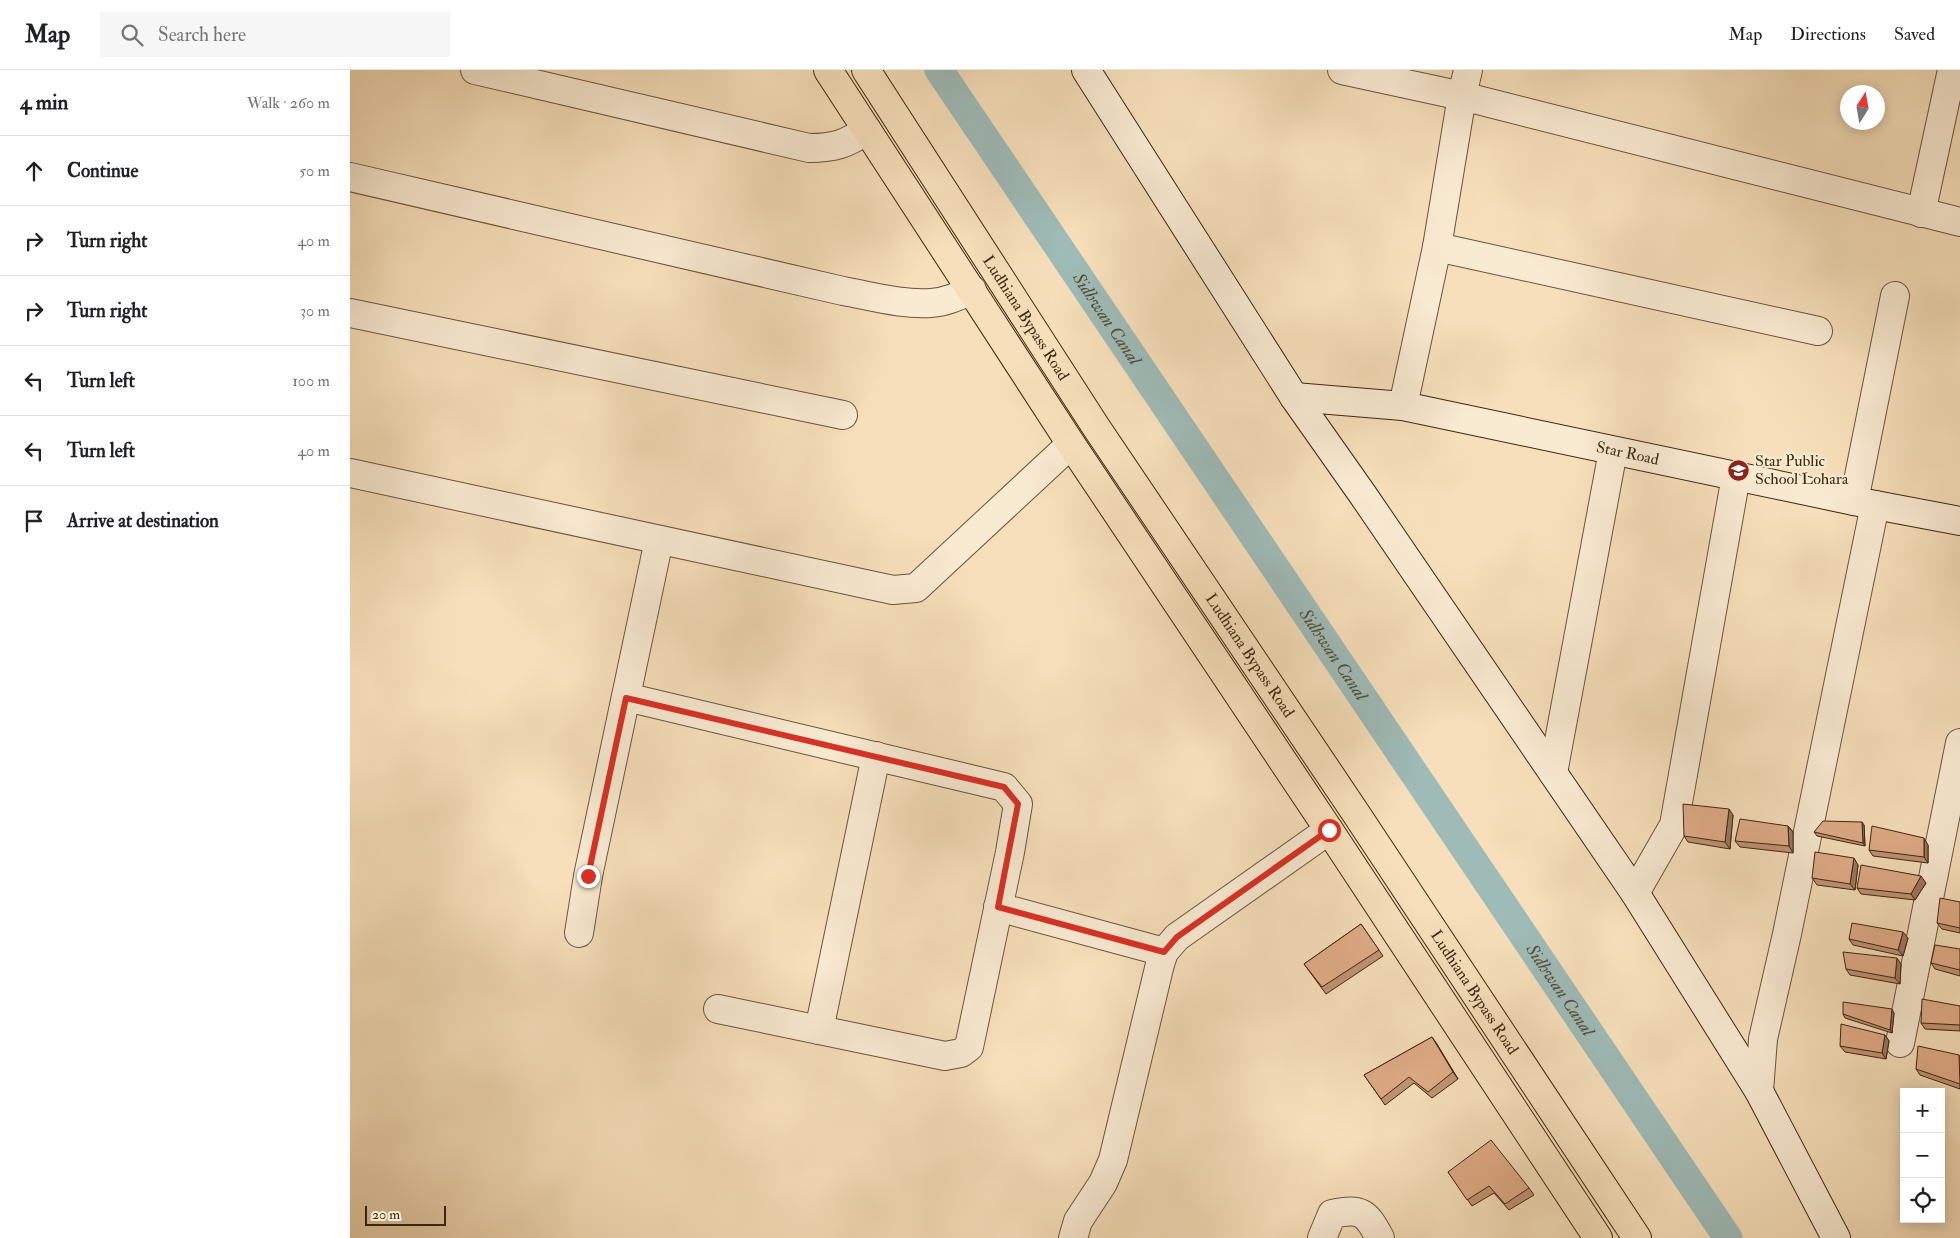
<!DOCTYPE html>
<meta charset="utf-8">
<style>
:root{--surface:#fff;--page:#f6f6f6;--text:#202124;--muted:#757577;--line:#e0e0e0}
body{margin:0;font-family:"IM FELL Double Pica",serif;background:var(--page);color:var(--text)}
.controls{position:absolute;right:15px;bottom:15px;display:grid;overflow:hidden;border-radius:0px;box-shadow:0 2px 12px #0003}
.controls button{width:45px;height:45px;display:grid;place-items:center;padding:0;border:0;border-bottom:1px solid var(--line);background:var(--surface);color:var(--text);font:25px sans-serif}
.compass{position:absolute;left:1490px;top:15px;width:45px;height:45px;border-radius:50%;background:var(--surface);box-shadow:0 2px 12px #0003;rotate:11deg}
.scale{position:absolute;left:15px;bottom:12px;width:81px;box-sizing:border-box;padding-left:5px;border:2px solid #3c280e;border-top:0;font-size:14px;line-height:18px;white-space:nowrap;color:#3c280e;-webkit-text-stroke:4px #f9ead2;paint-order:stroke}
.stop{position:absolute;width:15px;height:15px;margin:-11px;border:4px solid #d93025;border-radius:50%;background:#fff}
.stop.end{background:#d93025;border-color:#fff;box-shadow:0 1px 5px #0008}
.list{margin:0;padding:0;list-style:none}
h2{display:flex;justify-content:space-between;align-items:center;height:65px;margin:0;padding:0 20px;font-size:21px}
h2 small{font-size:16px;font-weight:400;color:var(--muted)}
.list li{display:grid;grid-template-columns:32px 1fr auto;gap:15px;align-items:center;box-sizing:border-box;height:70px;padding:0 20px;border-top:1px solid var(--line)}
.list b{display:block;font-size:19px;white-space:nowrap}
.list em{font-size:16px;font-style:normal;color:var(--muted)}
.icon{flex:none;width:28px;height:28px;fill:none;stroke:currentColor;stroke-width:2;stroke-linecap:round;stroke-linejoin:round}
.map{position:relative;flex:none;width:1610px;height:1168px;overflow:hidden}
header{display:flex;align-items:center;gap:30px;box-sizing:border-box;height:70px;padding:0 25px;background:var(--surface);border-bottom:1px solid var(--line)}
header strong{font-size:24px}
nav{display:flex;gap:28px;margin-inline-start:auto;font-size:18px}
.search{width:350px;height:45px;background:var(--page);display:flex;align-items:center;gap:12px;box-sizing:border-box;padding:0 18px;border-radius:0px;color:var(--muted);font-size:19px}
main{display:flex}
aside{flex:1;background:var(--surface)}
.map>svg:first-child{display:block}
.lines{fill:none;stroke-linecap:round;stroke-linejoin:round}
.canal{stroke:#9ebbb7;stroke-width:29}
.street-casing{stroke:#6a5639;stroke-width:30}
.secondary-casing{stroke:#3c280e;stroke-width:30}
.highway-casing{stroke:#3c280e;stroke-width:30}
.street{stroke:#f9ead2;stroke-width:28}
.secondary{stroke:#f9ead2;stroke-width:28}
.highway{stroke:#f6dfba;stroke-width:28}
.wall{fill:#c19475;stroke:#3c280e}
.shaded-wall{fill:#9d785f;stroke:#3c280e}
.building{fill:#e0ac88;stroke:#3c280e}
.route{stroke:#d93025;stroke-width:6}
.labels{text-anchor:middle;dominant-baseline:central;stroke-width:4.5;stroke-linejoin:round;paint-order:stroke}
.street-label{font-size:16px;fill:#3c280e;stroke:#f9ead2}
.poi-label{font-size:16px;fill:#3c280e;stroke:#f9ead2;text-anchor:start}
.water-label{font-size:18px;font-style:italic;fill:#544d38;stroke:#f9ead2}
</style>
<header>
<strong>Map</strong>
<div class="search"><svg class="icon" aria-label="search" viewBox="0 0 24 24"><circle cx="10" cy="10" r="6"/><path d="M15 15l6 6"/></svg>Search here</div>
<nav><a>Map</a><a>Directions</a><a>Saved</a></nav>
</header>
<main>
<aside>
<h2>4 min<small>Walk · 260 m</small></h2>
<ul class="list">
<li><svg class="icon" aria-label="ahead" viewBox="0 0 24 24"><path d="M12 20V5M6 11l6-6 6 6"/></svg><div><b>Continue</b></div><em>50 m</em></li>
<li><svg class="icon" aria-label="right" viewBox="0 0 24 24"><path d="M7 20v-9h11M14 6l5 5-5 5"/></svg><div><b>Turn right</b></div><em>40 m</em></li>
<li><svg class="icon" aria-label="right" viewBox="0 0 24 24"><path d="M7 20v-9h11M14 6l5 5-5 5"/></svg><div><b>Turn right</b></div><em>30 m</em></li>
<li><svg class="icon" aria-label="left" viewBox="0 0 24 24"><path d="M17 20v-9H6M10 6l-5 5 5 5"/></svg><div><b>Turn left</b></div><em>100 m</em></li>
<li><svg class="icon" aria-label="left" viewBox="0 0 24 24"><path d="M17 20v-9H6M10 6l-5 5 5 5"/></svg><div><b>Turn left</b></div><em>40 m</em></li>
<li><svg class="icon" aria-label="arrive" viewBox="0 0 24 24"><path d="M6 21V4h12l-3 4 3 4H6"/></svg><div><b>Arrive at destination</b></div></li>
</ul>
</aside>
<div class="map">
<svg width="1610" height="1168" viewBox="0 0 1610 1168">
<rect width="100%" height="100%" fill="#f6dfba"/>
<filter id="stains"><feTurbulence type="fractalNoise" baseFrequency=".004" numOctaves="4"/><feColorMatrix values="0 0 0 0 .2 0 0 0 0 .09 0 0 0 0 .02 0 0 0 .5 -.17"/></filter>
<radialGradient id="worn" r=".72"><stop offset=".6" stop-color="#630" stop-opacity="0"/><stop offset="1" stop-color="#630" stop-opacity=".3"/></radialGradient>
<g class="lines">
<path class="canal" id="s1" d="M589,0l789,1168"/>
<defs>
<g id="street">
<path d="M125,0l334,78c26,0 37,-4 58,-18"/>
<path d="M992,0l120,26 498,126"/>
<path d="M0,107l493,114c28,5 59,14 88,12 15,-1 28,-7 41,-13"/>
<path d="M1571,143l31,-143"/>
<path d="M1087,177l381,84"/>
<path d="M0,243l493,102"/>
<path d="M1053,336l34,-159 25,-151 6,-26"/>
<path d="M0,403l543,117 23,-2 155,-144"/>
<path d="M1504,431l41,-205"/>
<path d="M276,627l378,90 14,17 -8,48 -41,195 -8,6 -16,3 -227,-47"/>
<path d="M1203,703l60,-322"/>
<path d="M1285,823l39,-68 62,-349"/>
<path d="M648,837l166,45"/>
<path d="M229,863l9,-57 71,-336"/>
<path d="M469,960l57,-274"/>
<path d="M1550,973l60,-300"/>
<path d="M1409,1021l4,-52 24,-105 88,-429"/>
<path d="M723,1168l5,-17 25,-38 10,-23 47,-196 4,-12 13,-15 152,-107"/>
<path d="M972,1168l10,-24c30,-6 34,-2 48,24"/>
</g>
<g id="secondary">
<path d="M736,0l208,327 69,98 272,398 124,198 77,147"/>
<path id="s2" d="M944,327l109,9 451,95 106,20"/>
</g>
<g id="highway">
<path d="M478,0l243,374 258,386 269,408"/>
<path id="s3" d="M516,0l230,357 259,385 282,426"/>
</g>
</defs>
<use href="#street" class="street-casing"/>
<use href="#secondary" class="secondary-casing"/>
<use href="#highway" class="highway-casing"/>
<use href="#street" class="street"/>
<use href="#secondary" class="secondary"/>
<use href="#highway" class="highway"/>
</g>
<g class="wall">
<path d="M1383,745l-3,34 -42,-7 -4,-6z"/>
<path d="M1514,755l1,21 -48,-10 -3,-4z"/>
<path d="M1438,756l5,6v21l-53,-6 -5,-6z"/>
<path d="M1578,775v18l-55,-7 -4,-6z"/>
<path d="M1508,795l-3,25 -38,-5 -5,-7z"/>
<path d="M1576,813l-11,17 -54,-6 -4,-6z"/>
<path d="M1610,832v31l-18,-4 -5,-6z"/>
<path d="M1011,854l22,32 -57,38 -22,-30z"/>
<path d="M1558,868l-5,18 -50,-11 -4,-6z"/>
<path d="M1610,879v27l-25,-7 -4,-6z"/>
<path d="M1551,894l-1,20 -50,-9 -4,-6z"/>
<path d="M1610,936v25l-35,-2 -4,-6z"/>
<path d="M1544,943l-2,20 -47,-15 -2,-4z"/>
<path d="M1535,965l4,6 -3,18 -41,-7 -5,-6z"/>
<path d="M1082,967l26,42 -26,19 -18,-15 -29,22 -21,-30z"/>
<path d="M1609,985l1,2v32l-40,-14 -4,-6z"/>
<path d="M1098,1102l81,16 5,7 -25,15 -15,-17 -22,13z"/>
</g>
<g class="shaded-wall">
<path d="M1379,739l4,6 -3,34 -5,-7z"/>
<path d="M1512,752l2,3 1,21 -2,-3z"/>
<path d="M1438,756l5,6v21l-4,-7z"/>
<path d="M1574,768l4,7v18l-4,-6z"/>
<path d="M1504,788l4,7 -3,25 -5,-6z"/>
<path d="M1571,806l5,7 -11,17 -4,-6z"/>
<path d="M1553,862l5,6 -5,18 -5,-6z"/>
<path d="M1547,888l4,6 -1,20 -5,-6z"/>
<path d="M1542,939l2,4 -2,20 -2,-3z"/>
<path d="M1535,965l4,6 -3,18 -4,-6z"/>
<path d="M1082,967l5,7 21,35 -5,-7z"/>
</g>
<g class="building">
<path d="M1333,734l46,5 -4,33 -41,-6z"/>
<path d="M1390,749l48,7 1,20 -54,-5z"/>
<path d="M1473,751l39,1 1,21 -49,-11z"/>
<path d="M1522,756l52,12v19l-55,-7z"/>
<path d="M1465,782l39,6 -4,26 -38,-6z"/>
<path d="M1511,795l60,11 -10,18 -54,-6z"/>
<path d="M1590,828l20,4v26l-23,-5z"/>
<path d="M1502,853l51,9 -5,18 -49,-11z"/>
<path d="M1011,854l18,26 -57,37 -18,-23z"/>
<path d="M1585,875l25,4v21l-29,-7z"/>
<path d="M1493,882l54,6 -2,20 -49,-9z"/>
<path d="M1572,929l38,7v19l-39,-2z"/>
<path d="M1493,932l49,7 -2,21 -47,-16z"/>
<path d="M1491,954l44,11 -3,18 -42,-7z"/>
<path d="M1082,967l21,35 -25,20 -19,-15 -28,22 -17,-24z"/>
<path d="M1568,976l41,9 1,29 -44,-15z"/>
<path d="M1141,1070l38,48 -24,16 -16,-18 -22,14 -19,-28z"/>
</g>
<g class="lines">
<path class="route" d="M238,806l38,-178 378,89 14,17 -20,103 166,45 13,-15 152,-107"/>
</g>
<defs>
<symbol id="school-disc" viewBox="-11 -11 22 22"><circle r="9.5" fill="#8f2418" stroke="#f9ead2"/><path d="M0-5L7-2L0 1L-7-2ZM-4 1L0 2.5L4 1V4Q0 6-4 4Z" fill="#fff"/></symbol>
</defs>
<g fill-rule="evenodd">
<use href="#school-disc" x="1376" y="388" width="25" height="25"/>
</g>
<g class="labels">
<g class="street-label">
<text stroke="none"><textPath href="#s3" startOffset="295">Ludhiana Bypass Road</textPath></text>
<text stroke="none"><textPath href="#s2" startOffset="339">Star Road</textPath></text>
<text stroke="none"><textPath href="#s3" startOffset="700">Ludhiana Bypass Road</textPath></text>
<text stroke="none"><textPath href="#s3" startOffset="1105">Ludhiana Bypass Road</textPath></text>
</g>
<g class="poi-label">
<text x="1405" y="391">Star Public<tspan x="1405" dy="18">School Lohara</tspan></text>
</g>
<g class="water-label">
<text stroke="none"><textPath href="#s1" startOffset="300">Sidhwan Canal</textPath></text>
<text stroke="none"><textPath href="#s1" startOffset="705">Sidhwan Canal</textPath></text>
<text stroke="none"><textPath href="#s1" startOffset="1110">Sidhwan Canal</textPath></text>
</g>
</g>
<rect width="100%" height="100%" filter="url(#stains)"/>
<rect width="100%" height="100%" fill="url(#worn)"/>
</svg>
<div class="controls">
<button>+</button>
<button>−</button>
<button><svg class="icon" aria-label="locate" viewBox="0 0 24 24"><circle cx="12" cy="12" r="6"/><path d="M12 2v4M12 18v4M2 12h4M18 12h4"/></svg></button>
</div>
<svg class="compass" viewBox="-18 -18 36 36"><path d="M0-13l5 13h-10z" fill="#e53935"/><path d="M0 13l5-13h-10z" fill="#757577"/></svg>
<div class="scale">20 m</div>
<div class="stop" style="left:979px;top:760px"></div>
<div class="stop end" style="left:238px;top:806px"></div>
</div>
</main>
